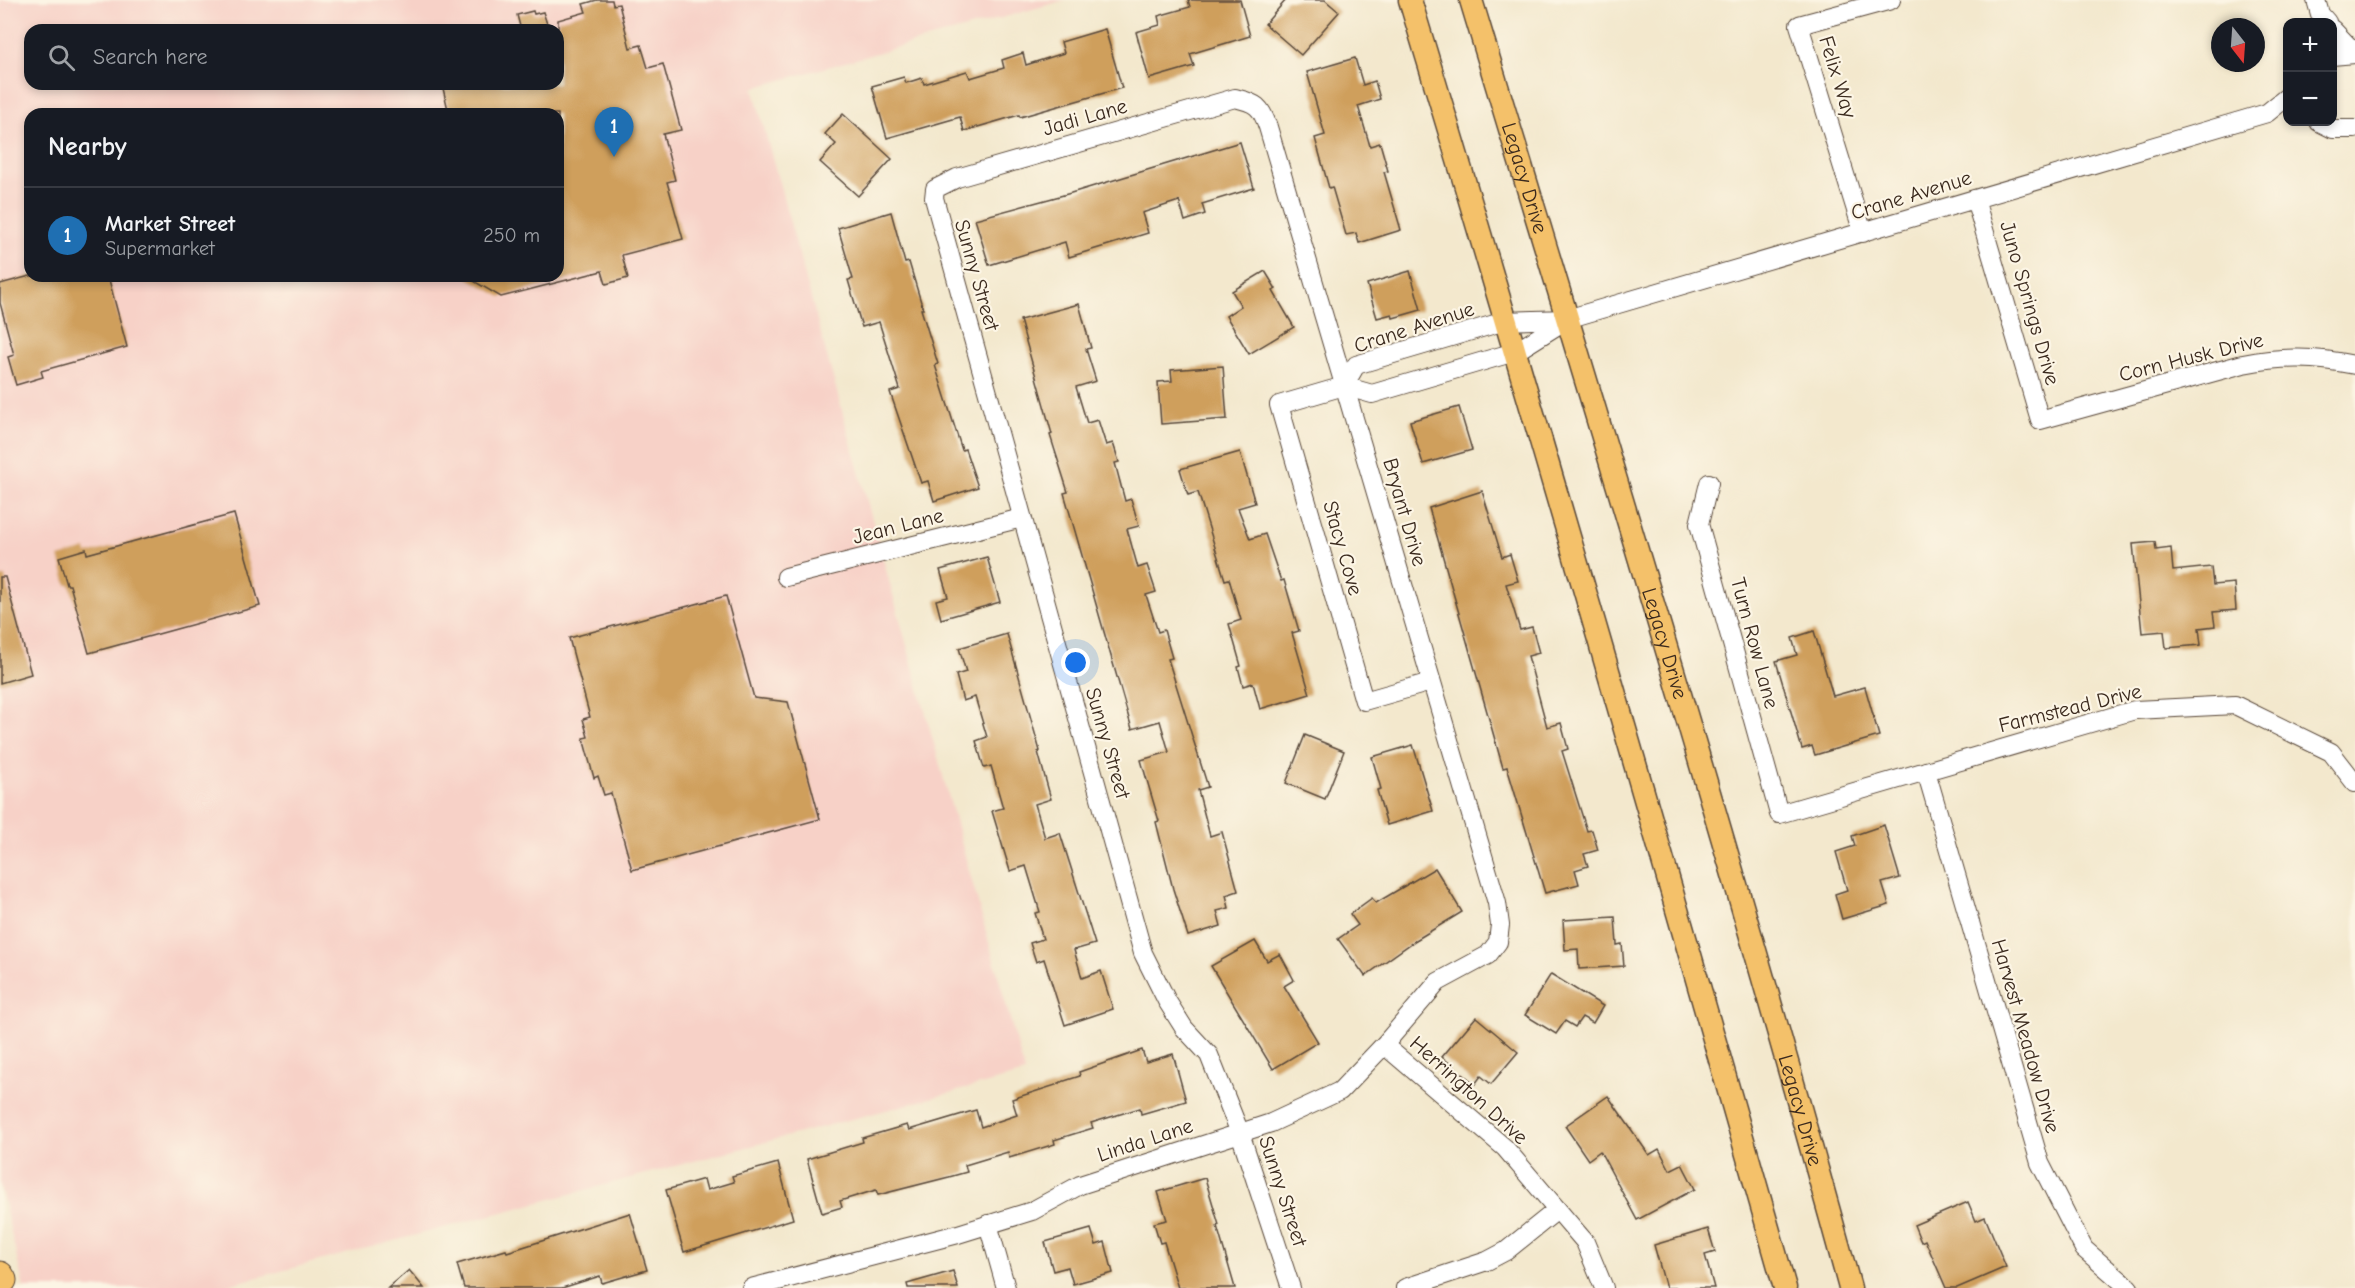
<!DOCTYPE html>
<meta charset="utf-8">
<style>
:root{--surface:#171b24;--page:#242831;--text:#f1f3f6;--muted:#9ea1a6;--line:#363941;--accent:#1f6fb2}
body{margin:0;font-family:"Comic Neue",sans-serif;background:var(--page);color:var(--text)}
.controls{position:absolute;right:18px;top:18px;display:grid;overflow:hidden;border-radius:12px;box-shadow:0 3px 9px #0003}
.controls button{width:54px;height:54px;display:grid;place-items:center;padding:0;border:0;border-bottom:2px solid var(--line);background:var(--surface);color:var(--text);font:30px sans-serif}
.compass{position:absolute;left:2211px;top:18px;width:54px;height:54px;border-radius:50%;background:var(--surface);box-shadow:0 3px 9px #0003;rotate:163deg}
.you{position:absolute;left:1076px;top:663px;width:21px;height:21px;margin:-15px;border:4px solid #fff;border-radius:50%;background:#1a73e8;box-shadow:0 0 0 9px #1a73e833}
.badge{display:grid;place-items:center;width:39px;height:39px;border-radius:50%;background:var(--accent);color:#fff;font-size:20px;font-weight:700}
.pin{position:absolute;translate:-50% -50px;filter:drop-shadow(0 2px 3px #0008)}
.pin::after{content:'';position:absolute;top:32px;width:21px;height:18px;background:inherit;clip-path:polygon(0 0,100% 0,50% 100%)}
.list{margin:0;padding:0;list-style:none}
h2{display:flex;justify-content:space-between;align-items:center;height:78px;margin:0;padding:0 24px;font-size:26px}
h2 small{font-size:20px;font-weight:400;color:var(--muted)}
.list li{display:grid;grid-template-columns:39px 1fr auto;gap:18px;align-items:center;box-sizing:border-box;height:96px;padding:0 24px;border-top:2px solid var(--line)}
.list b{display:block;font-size:22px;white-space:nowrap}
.list p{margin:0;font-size:20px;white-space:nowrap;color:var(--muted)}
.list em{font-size:20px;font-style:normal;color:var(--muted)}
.icon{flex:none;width:33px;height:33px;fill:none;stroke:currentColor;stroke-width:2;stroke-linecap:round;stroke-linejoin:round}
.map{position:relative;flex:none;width:2355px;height:1288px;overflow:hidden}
.search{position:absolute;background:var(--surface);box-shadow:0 3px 9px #0003;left:24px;top:24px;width:540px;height:66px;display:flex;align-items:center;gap:15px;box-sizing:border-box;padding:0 21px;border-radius:18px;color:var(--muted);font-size:22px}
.panel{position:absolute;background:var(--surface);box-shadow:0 3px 9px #0003;left:24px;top:108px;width:540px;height:174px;border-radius:18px}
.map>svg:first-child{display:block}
.built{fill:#f7d1c7;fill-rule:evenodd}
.building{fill:#cf9f5b}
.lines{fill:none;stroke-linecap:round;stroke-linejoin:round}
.minor-casing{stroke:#574638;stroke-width:20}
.major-casing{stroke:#574638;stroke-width:25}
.highway-casing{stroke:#574638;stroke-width:29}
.minor{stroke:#fff;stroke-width:18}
.major{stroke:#f4c16a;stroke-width:22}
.highway{stroke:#f4c16a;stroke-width:27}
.labels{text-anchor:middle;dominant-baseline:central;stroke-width:4.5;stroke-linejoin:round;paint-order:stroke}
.street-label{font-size:21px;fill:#3b2a1e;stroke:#fcf5e5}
</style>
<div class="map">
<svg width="2355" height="1288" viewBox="0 0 2355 1288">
<rect width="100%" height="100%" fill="#fcf5e5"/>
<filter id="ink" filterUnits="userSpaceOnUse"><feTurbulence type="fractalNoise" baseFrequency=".0167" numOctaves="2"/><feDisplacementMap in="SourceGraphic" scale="12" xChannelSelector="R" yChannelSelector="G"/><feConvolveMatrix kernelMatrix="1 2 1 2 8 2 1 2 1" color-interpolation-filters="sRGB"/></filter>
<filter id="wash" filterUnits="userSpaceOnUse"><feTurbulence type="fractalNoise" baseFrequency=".008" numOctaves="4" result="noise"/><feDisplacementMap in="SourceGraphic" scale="24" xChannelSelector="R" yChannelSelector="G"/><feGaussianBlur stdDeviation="1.35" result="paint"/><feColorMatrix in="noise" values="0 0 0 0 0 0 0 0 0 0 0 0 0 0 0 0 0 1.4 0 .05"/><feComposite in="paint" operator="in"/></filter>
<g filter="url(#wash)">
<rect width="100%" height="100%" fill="#f3e8cd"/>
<path class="built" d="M0,0h1065l-312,88 272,985 -808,215h-193l-24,-103zM30,30h528v54h-528zM30,114h528v162h-528z"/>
<g id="blocks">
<g class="building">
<path d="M597,0h15l1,5 6,-1 11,44 11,-3 7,23 15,-4 18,66 -18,4 12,46 -8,2 16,57 -61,16 6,23 -22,6 -4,-13 -101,26 -36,-21h93v-162h-109l-7,-30h116v-64l28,-8 -3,-8z"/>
<path d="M1188,0h52l10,36 -60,18 4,12 -45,13 -13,-47 24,-7 -2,-9 32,-9z"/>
<path d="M1286,0h39l14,12 -38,43 -36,-31z"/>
<path d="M533,11l1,3 9,-2 6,18h-28l-4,-15z"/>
<path d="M1105,29l17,59 -102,29 -1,-2 -55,16 -4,-14 -73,21 -15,-52 32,-9 2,6 16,-5 2,6 43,-13 3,7 34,-10 -2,-8 21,-7 3,12 38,-12 -3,-11z"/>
<path d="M1355,58l8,27 12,-4 5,18 -22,7 12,40 10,-3 8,28 -4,1 17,58 -42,13 -3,-10 -10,2 -14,-48 -3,1 -14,-50 10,-3 -18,-63z"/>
<path d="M843,114l49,45 -34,37 -38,-34 16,-18 -11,-10z"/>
<path d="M1240,142l14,46 -52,16 3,10 -20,7 -6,-20 -37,12 6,20 -79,24 -4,-15 -76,23 -14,-46 96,-26z"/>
<path d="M891,212l14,51 4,-1 14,47h-2l17,55 -3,1 27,85 3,-1 13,38 -44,14 -6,-20 -7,2 -31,-91 10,-3 -21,-67 -17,5 -14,-47 5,-1 -15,-51z"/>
<path d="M1265,271l11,18 -3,2 21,36 -45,27 -23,-38 15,-10 -9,-15z"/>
<path d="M1410,271l11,39 -28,8 -1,-4 -15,4 -10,-34z"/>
<path d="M30,276h78l19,71 -86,24 2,6 -27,8 -8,-28 6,-2 -14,-52v-19z"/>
<path d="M1079,304l12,44 -5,1 10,32 -20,6 11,36 11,-3 8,25 7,-2 6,19 -4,1 10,38 6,-2 8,27 -12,3 11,39 9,-3 9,27 -10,3 12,37 6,-2 8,28 -4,1 40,128 -10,3 12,46 12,-4 16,59 -12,4 3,13 -12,3 4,15 -33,10 -15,-47 -17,-67 3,-1 -18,-61 28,-8 -9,-31 -28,8 -68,-236 4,-1 -18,-57 2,-1 -32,-114z"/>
<path d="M1223,366l4,53 -66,5 -3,-42 14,-1 -1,-11z"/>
<path d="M1459,407l13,43 -49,14 -13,-43z"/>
<path d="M1240,452l15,51 -17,5 12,31 15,-5 16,47 3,-1 15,51 -7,2 18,61 -50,15 -7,-26 -10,3 -5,-19 3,-1 -12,-42 12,-4 -12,-41 -4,1 -27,-88 -10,3 -8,-26z"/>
<path d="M1482,491l20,66 8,-3 8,27 -12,3 14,46 12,-3 7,26 -11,3 19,71 14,-4 7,26 -6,2 25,80 5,-1 6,20 -14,4 4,12 -13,4 4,14 -34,9 -38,-126 -4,1 -74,-260z"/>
<path d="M234,514l26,92 -171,47 -19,-68h-3l-8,-28 27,-8 1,5z"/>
<path d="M2155,542l1,8 15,-2 2,23 38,-4 2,18 21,-2 2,27 -23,2 2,14 -16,2 2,17 -35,3 -2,-17 -22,2 -9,-89z"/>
<path d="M987,557l13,45 -59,17 -5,-19 12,-3 -8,-27z"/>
<path d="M0,577h5l26,97 -31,9z"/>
<path d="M726,596l28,102 34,4 32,117 -188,51 -21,-77 -7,2 -6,-19 -4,2 -11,-40 5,-1 -5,-18 7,-2 -21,-79z"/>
<path d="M1814,631l19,65 32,-9 14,49 -64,19 -3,-9 -10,3 -26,-88 21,-6 -5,-17z"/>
<path d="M1007,634l33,117 -2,1 13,47 -16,5 10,34 15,-5 35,111 -21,6 8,28 19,-7 12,38 -48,16 -21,-66 -8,3 -6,-19 13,-4 -8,-26 5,-1 -14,-46 -16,5 -18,-60 11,-3 -12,-42 -7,2 -8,-27 11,-4 -12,-40 -12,4 -7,-26 10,-3 -7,-24z"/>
<path d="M1305,735l39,16 -19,48 -39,-16z"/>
<path d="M1413,745l20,66 -46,14 -10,-35 4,-1 -9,-32z"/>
<path d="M1884,825l16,53 -18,5 7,22 -47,14 -7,-25 12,-4 -11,-38 19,-6 -3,-10z"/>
<path d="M1435,868l27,44 -46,28 -51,36 -27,-37 20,-14 -8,-11 22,-16 4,5z"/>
<path d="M1615,917l2,28 5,-1 2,22 -45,3 -1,-20 -13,1 -2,-30z"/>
<path d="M1255,941l12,20 13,-7 14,26 -10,6 34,56 -45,27 -62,-103z"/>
<path d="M1551,974l52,32 -10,17 -11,-6 -7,10 -10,-6 -9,13 -31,-19z"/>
<path d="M1476,1017l42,35 -27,32 -10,-8 -6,8 -33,-27z"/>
<path d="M1142,1050l4,12 27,-8 13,47 -45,13 -1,-6 -49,15 2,5 -39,12 1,4 -46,14 -1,-6 -43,13 2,7 -18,5 -71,18 -2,-5 -36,11 2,6 -20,6 -15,-54 56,-17 -1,-4 45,-13 2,5 67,-20 5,17 36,-12 -5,-16 47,-15 -1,-1 22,-7 -1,-4z"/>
<path d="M1608,1096l41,59 10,-6 11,21 12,-6 13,25 -58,31 -37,-69 -12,9 -23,-34z"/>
<path d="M778,1163l15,56 -109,33 -18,-62 38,-11 3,11 27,-8 -2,-6z"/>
<path d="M1205,1178l14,47 -2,1 18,62h-57l-14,-46 -4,1 -6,-20 13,-3 -9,-28z"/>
<path d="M1968,1202l8,19 9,-4 21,50 -49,21h-11l-21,-48 -4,2 -7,-17z"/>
<path d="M630,1213l17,57 -45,13 -2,-7 -38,12h-98l-7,-24 49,-14 1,2z"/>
<path d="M1091,1229l5,16 9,-3 8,31 -40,11 -5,-17 -15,4 -8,-29z"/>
<path d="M1708,1229l7,23 -10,3 9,33h-48l-12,-43z"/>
<path d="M409,1270l15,18h-36z"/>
<path d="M953,1271l5,17h-50l-1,-4z"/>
</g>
</g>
</g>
<g filter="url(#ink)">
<use href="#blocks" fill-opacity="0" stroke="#574638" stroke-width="1.5"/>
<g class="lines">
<defs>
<g id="minor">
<path d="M2316,0l4,14 7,8"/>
<path d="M2332,29l23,24"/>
<path d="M2332,56l23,-2"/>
<path d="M2319,122l14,7h22"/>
<path d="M1975,199l65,221 203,-56c39,-8 73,-7 112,1"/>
<path d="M1863,233l-64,-208 92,-25"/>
<path d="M1344,386l12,-21 149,-44 62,-2 700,-206 21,-17"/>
<path d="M1344,386l-65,19 85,296 67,-19"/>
<path d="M1344,386l28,8 122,-36 21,-6 51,-32"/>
<path d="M1709,483l-10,41 80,290 356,-104 100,-5 96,47 24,31"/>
<path d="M786,577l236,-59"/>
<path d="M1926,771l114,392 44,86 45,39"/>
<path d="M1384,1045l121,103 80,94 19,46"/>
<path d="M988,1224l18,64"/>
<path d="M751,1288l207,-54 74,-23 48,-26 191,-62 69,-32 44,-46 54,-63 50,-27 10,-13 2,-17 -3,-22 -229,-776c-7,-21 -12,-24 -33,-29l-278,80 -22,11 -1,9 209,755 24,48 17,27 25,27 31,78 51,155"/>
<path d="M1405,1288l82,-27 19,-10 51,-41"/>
</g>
<g id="major">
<path d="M1410,0c129,428 253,858 375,1288"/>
<path id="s1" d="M1471,0c129,428 261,856 379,1288"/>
</g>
<path id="highway" d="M0,1275l3,5"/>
</defs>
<use href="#minor" class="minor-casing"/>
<use href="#major" class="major-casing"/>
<use href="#highway" class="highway-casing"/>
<use href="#minor" class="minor"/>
<use href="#major" class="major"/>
<use href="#highway" class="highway"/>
</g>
</g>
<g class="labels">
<g class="street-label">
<text transform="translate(1838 77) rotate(73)">Felix Way</text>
<text transform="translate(1085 117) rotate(-16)">Jadi Lane</text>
<text stroke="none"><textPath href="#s1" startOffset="186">Legacy Drive</textPath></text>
<text transform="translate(1911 195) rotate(-17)">Crane Avenue</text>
<text transform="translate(977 275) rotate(74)">Sunny Street</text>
<text transform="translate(2030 303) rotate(74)">Juno Springs Drive</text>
<text transform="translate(1414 327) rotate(-18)">Crane Avenue</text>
<text transform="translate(2191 357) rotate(-14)">Corn Husk Drive</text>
<text transform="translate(1405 512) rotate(74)">Bryant Drive</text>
<text transform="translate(898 526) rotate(-14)">Jean Lane</text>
<text transform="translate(1343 548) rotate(74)">Stacy Cove</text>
<text stroke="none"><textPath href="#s1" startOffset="672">Legacy Drive</textPath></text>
<text transform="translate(1755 643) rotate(75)">Turn Row Lane</text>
<text transform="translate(2070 708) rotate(-14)">Farmstead Drive</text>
<text transform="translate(1108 743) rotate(74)">Sunny Street</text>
<text transform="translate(2026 1036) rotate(74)">Harvest Meadow Drive</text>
<text transform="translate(1469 1090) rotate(42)">Herrington Drive</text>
<text stroke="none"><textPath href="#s1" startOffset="1158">Legacy Drive</textPath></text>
<text transform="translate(1145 1140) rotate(-18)">Linda Lane</text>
<text transform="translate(1283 1191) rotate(72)">Sunny Street</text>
</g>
</g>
</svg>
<div class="controls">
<button>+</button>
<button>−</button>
</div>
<svg class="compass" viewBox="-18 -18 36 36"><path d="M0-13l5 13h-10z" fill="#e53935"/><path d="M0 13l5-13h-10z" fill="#9ea1a6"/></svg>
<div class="you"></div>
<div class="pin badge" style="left:614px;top:157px">1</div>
<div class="search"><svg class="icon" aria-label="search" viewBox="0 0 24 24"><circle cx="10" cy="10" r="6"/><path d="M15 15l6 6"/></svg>Search here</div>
<section class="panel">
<h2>Nearby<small></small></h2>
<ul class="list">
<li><span class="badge">1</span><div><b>Market Street</b><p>Supermarket</p></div><em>250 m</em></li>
</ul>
</section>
</div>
